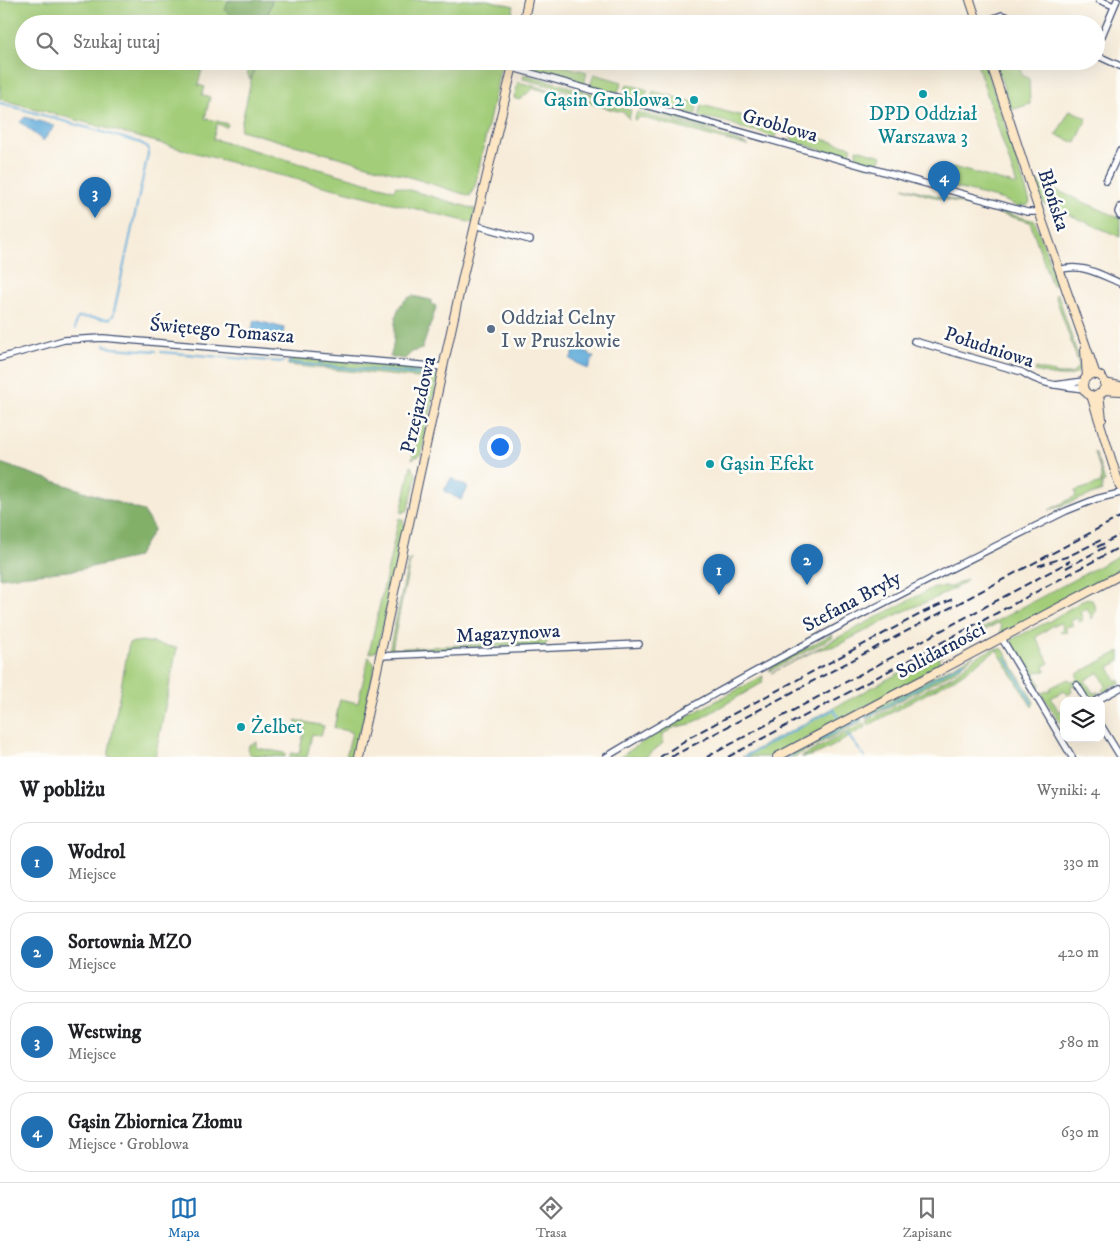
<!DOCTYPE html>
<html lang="pl">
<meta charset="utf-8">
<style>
:root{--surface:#fff;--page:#f2f2f2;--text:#202124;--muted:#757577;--line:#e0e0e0;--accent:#1f6fb2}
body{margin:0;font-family:"IM FELL DW Pica",serif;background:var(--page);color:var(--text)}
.controls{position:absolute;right:15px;bottom:15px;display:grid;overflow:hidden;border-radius:10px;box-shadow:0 5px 20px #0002}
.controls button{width:45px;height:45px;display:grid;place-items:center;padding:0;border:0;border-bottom:1px solid var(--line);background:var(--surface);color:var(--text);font:25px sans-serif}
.you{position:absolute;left:499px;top:446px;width:18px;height:18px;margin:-12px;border:4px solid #fff;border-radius:50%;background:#1a73e8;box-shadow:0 0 0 8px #1a73e833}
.badge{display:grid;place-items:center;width:32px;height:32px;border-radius:50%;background:var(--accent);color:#fff;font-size:16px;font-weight:700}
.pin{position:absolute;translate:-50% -41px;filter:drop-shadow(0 1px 2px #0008)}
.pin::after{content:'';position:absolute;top:26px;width:18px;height:15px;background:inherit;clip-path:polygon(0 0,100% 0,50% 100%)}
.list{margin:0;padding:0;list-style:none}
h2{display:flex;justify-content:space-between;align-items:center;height:65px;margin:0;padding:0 20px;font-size:21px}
h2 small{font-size:16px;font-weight:400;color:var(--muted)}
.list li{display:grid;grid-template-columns:32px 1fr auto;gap:15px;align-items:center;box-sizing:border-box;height:80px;margin:0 10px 10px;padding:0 10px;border:1px solid var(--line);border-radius:20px}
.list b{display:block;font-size:19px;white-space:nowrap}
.list p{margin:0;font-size:16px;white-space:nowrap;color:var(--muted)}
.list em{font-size:16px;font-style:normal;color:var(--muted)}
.icon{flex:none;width:28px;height:28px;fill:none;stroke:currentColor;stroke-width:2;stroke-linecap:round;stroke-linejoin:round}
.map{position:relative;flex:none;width:1120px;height:757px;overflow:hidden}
.search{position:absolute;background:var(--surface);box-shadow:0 5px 20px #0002;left:15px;right:15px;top:15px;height:55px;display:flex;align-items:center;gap:12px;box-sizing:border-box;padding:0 18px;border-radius:28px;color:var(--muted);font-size:19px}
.sheet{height:425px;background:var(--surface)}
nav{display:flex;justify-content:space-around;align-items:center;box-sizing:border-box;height:70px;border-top:1px solid var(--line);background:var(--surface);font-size:14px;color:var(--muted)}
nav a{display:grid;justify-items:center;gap:2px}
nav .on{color:var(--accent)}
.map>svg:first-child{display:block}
.green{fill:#a3cd79;stroke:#5f7e6c}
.forest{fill:#82b069;stroke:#4e7064}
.water{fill:#62acda;stroke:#3e6e9c}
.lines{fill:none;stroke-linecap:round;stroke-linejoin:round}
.stream{stroke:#62acda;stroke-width:2}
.street-casing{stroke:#3c4b70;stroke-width:8}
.secondary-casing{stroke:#3c4b70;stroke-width:10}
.street{stroke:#fff;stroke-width:5.5}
.secondary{stroke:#fce6c4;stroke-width:8}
.rail{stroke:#1b2f5e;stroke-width:2;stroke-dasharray:8 4;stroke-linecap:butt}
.culture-dot{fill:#0f9aa8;stroke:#fdfcf7;stroke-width:2}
.service-dot{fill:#5c6f8a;stroke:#fdfcf7;stroke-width:2}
.labels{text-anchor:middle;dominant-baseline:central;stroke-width:5;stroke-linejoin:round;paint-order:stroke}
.culture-label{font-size:20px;fill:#0d838f;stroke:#fdfcf7;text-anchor:start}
.street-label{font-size:20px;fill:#1b2f5e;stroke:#fdfcf7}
.service-label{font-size:20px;fill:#4e5e75;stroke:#fdfcf7;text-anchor:start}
</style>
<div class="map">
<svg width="1120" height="757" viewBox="0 0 1120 757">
<rect width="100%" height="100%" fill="#fdfcf7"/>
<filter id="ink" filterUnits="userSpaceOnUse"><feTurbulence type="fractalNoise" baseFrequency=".02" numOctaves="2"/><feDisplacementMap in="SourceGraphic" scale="10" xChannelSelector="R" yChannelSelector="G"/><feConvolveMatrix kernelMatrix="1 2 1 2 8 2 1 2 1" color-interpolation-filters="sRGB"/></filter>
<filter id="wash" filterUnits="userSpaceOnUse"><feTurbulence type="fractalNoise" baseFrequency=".0096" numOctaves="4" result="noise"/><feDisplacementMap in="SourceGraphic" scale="20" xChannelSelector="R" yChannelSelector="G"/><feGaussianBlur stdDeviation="1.12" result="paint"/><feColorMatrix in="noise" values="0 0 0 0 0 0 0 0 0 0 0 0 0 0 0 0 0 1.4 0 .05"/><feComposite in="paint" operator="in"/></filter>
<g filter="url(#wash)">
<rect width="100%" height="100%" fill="#f7ecd9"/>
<g class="green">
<path d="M0,0h232l-4,2 4,14 -2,8h-206v37h180l-6,24 7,2 -3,8 8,2 -5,21 23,6 -1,3 -10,-3 -4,15 181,51 2,-4 79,23 -2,14 -222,-55 -251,-69z"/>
<path d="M272,0h215l27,6 -4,18h-245z"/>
<path d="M237,61h265l-27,125 -5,10 -70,-22 -160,-44 14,-62 -4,12 -4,-11 -10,-4z"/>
<path d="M523,61h23l41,11 -3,13 -9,-3v-3l-4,-1 -1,3 -44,-13z"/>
<path d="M976,61h8l46,141 -3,4 -6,-1 -1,3 -16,-8 -59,-15 2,-11 3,1 3,-8 64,18z"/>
<path d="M995,61h24l3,14 7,4 1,25 -19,6z"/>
<path d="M524,74l103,29 4,3 -108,-27z"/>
<path d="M594,74l28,8 -5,12 -27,-8z"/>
<path d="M518,82l113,28 -2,9 -4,-6 -91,-25 -15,12 -5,-2z"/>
<path d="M627,84l21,6 -4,9 -18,-2 -2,-4z"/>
<path d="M653,91l44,12 -1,11c-9,2 -28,-10 -43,-10l-2,-4z"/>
<path d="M702,105l77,21 -1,7 -3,4c-6,0 -9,-3 -14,-5 -5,-2 -12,-1 -15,-2 -14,-7 -30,-12 -45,-12l-2,-2z"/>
<path d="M645,108l99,28 5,5 -23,-9 -22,-3 -65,-20z"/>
<path d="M1070,110l17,8 -11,25 -20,-8z"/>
<path d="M637,112c16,5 107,28 111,34l-108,-29 -6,3z"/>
<path d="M792,131l60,16 -3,10 -3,1 -40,-13 -11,-1 -4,-6z"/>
<path d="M857,149l25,7 -4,9c-7,3 -18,-1 -22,-8z"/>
<path d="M1035,181l85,37v19l-77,-34z"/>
<path d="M903,187l132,34 22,62 -5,3 -22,-64 -78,-21 -26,-6z"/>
<path d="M1058,294l21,66v11c-10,10 -33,3 -44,0l1,-3 22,6h14l7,-9 -24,-70z"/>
<path d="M294,357l132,12 8,4 4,5 -11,49h-2l-1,4h3l-6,24 -9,4 18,-80 -142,-14v-2l138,11 -138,-12z"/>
<path d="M1095,452l10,30 -3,1v8l-53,19 27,-14 -1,-5 26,-8v-10z"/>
<path d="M411,466l6,9 -9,35 -7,3z"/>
<path d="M399,518l4,2 2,7 -27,121 -3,4 -6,1z"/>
<path d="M1120,555v17l-119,62v-8l-3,-3 -47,25 -12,10v9l-168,90h-29z"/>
<path d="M409,560h3l-2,2 -18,87 156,-9 -3,6 -156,5z"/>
<path d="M967,579l-3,4 -26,14 -38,16 -64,33 -20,4 -45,23 163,-86h17z"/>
<path d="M1087,598l5,2 4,9 -4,10 -5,-11 -7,4 3,8 -4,2 -2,-4 -6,3 2,4 -7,2v6l-6,-2 3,-2 -2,-6 -9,3 -16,11 13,26 -5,3 2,5 -12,1 6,12 -2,4 -27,-46 1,-3 36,-17z"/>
<path d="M832,634l1,3 -64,34 2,-4z"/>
<path d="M142,641l35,7 -22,109h-47l21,-114z"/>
<path d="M995,648l8,1 31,53 -2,5 -35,-57 -40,27 -88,48 -2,-4 87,-46 22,-18z"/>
<path d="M1120,651v10l-11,6 7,14 4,-1v4l-10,2v3l-7,3 -1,-2 4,-4 -7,-14 -14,8 8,13 5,-1 1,2 -9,4 -7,-12 -7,2 -2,-3 -3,1 1,6 -4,3 -4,-4 -13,7 8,14 5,-4v21l-23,-36 10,-3 -1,-2 18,-9 5,3 4,-2v-6z"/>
<path d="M974,655l-19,16 -89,48 -1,-6z"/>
<path d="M369,656l6,9 -20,92h-9l6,-25 -18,-4 6,-29 18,4z"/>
<path d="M763,676l-1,7 -71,41 -16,3 -12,7v9l-17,14h-26l36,-24z"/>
<path d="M858,717l4,4 -68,36h-11z"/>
<path d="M295,720l29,6 -3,10 -9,-2 -5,23h-18l2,-4 8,1 6,-26 -8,-3z"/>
<path d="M864,723l2,4c-17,9 -46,30 -65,30z"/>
<path d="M257,742v6l28,5v4l-33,-2 -4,-3 1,-7z"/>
</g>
<g class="forest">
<path d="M232,0h40l-7,24h-35l2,-8 -7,-6 3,-8z"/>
<path d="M412,296l19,4 1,4 4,2 -1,5 -13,38 -10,3 -7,7 -15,-2c9,-21 -3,-50 22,-61z"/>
<path d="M0,463l143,48 11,18 -17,28 -60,13 -77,8z"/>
</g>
<g class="water">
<path d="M25,117l30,9 -12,15 -23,-19z"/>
<path d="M254,320l30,8 -2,13 -32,-4z"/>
<path d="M577,347l17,10 -6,12 -18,-10z"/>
<path d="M451,478l17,9 -7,13 -17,-9z"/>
</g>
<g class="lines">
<g class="stream">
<path d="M0,103l141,40 8,6 -36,167 -4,3 -30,-2 -3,4 -1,8"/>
<path d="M105,345l7,3 44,3"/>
<path d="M161,352l122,10"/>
<path d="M288,363l138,12"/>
<path d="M1005,657l27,46"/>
<path d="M866,717l98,-55"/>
<path d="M847,734l18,23"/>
<path d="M744,757l90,-48 4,8"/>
<path d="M786,757l75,-38"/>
</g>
</g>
</g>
<g filter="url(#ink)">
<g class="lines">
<defs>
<g id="street">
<path d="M1099,0l15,6"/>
<path d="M978,24l24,-9 24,9"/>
<path d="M1096,50l21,-50"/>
<path d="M1096,55l24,11"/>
<path d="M513,68l514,144h12"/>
<path d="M1106,181l14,-30"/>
<path d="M1120,207l-2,5 2,4"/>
<path d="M475,225l55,15"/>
<path d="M1059,270c23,-7 40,4 61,13"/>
<path d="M914,341l108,31c19,13 40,14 62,17"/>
<path d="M0,358l64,-18 39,-2 341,29"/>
<path d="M1055,385l29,-4"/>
<path d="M1001,637l71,120"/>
<path d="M380,656l259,-12"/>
<path d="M1077,685l10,16"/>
<path d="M1096,701l24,-13"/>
<path d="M1101,725l19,31"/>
<path d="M606,757c149,-90 305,-169 460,-246l30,-12 24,-6"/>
</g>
<g id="secondary">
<path d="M970,0l8,24"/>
<path d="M523,24l5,-24"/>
<path d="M990,61l53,162 53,152"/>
<path d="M1085,350l2,27"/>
<circle cx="1094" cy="385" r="11"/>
<path d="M1104,383l16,3"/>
<path d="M1103,390l17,1"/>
<path d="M1099,394l3,25"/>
<path d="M1091,395l29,92"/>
<path d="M358,757l105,-481 51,-215"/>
<path d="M777,757l343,-182"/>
</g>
</defs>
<use href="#street" class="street-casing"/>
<use href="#secondary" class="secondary-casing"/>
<use href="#street" class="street"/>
<use href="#secondary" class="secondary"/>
<g class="rail">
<path d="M1097,547l23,-12"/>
<path d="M1038,566l31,-10 32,-16"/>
<path d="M1066,568l39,-21"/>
<path d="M660,757l32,-21 232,-124 29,-13"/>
<path d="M671,757l449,-240"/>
<path d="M707,757l363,-196"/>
<path d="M728,757l392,-210"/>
</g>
</g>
</g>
<g class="culture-dot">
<circle cx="923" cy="94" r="5"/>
<circle cx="694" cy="100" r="5"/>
<circle cx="710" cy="464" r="5"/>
<circle cx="241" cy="727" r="5"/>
</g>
<circle class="service-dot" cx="491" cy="329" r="5"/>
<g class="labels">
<g class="culture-label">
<text x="684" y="100" text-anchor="end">Gąsin Groblowa 2</text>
<text x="923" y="114" text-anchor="middle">DPD Oddział<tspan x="923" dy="23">Warszawa 3</tspan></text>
<text x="720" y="464">Gąsin Efekt</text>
<text x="251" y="727">Żelbet</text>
</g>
<g class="street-label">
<text transform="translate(780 126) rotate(16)">Groblowa</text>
<text transform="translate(1053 200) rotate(72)">Błońska</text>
<text transform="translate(222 331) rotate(5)">Świętego Tomasza</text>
<text transform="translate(989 348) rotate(18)">Południowa</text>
<text transform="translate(419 405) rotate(-77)">Przejazdowa</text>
<text transform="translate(852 602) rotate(-28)">Stefana Bryły</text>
<text transform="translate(508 634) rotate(-3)">Magazynowa</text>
<text transform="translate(941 651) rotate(-28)">Solidarności</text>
</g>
<g class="service-label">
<text x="501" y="318">Oddział Celny<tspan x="501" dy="23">I w Pruszkowie</tspan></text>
</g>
</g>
</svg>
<div class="controls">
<button><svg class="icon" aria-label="layers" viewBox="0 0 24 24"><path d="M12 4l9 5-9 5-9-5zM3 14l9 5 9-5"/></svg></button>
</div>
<div class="you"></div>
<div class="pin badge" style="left:719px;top:595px">1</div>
<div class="pin badge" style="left:807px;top:585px">2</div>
<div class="pin badge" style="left:95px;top:218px">3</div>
<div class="pin badge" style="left:944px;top:202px">4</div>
<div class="search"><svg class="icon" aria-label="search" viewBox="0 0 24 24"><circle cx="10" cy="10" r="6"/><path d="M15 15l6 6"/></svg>Szukaj tutaj</div>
</div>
<section class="sheet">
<h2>W pobliżu<small>Wyniki: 4</small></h2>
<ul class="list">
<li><span class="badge">1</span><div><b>Wodrol</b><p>Miejsce</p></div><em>330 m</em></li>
<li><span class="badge">2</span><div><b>Sortownia MZO</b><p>Miejsce</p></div><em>420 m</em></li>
<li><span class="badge">3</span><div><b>Westwing</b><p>Miejsce</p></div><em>580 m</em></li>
<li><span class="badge">4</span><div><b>Gąsin Zbiornica Złomu</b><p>Miejsce · Groblowa</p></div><em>630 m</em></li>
</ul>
</section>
<nav>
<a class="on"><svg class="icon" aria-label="map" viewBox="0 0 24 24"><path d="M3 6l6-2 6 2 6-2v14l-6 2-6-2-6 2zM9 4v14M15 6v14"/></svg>Mapa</a>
<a><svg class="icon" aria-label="directions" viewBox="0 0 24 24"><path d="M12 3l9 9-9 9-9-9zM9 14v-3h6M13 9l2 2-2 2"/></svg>Trasa</a>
<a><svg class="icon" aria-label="saved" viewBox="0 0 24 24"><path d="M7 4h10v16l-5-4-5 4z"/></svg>Zapisane</a>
</nav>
